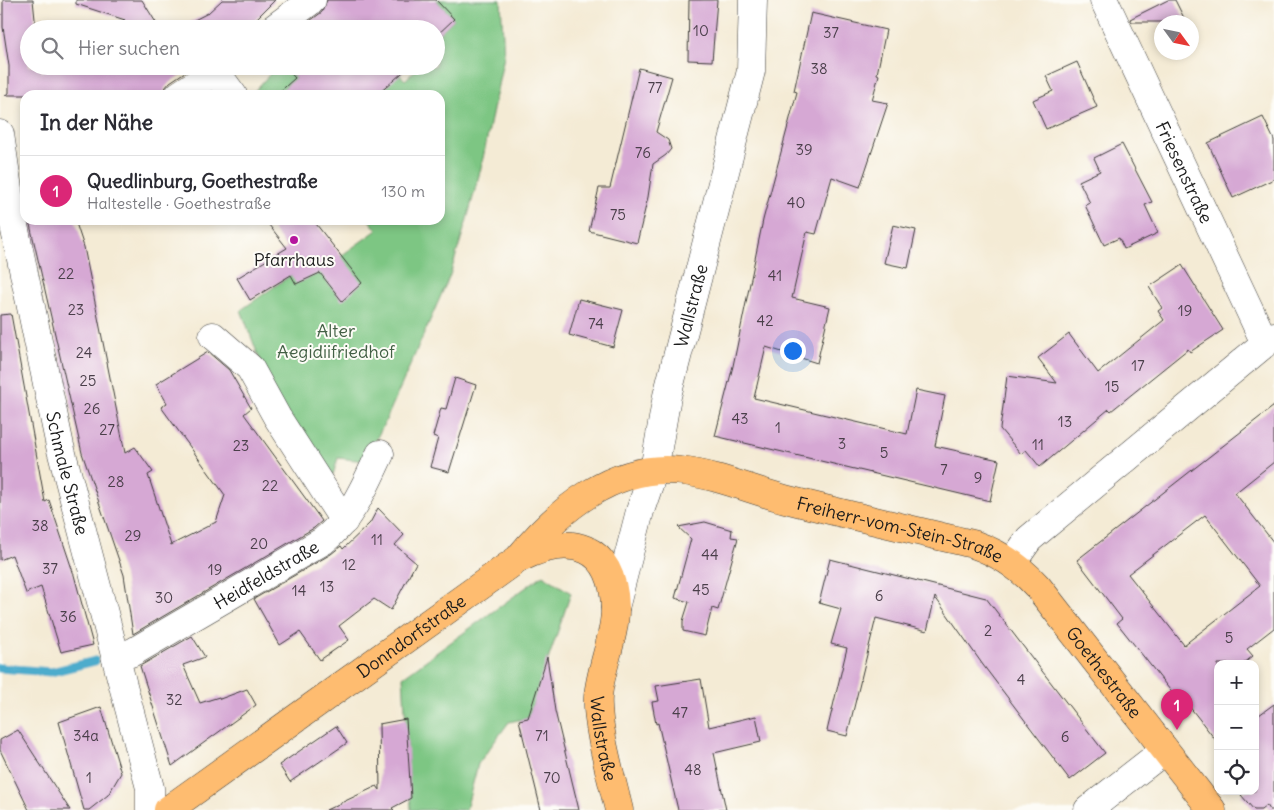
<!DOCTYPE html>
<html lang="de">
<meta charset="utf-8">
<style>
:root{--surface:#fff;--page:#f7f7f7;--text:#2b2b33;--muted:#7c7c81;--line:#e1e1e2;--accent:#db2777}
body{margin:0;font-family:Delius,sans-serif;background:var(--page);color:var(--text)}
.controls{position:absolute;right:15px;bottom:15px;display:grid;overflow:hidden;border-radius:10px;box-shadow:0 2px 8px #0003}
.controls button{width:45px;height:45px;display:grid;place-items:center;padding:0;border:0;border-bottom:1px solid var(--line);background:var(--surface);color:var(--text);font:25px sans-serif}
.compass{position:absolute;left:1154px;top:15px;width:45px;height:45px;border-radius:50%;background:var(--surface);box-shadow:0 2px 8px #0003;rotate:123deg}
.you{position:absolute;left:792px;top:350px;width:18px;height:18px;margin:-12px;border:4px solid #fff;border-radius:50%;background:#1a73e8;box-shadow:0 0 0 8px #1a73e833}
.badge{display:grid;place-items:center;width:32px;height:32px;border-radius:50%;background:var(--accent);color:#fff;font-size:16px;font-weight:700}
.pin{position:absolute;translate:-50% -41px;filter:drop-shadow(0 1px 2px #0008)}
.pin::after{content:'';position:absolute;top:26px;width:18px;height:15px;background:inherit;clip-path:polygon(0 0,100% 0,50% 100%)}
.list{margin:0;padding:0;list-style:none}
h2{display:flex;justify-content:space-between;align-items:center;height:65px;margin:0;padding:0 20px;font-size:21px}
h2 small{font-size:16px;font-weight:400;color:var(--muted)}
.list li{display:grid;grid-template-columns:32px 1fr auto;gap:15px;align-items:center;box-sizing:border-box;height:70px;padding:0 20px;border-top:1px solid var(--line)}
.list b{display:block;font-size:19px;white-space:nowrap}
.list p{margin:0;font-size:16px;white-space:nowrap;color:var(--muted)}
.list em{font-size:16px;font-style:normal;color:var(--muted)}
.icon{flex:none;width:28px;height:28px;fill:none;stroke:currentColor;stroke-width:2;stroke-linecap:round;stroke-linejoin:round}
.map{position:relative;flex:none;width:1274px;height:810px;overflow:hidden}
.search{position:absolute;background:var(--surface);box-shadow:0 2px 8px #0003;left:20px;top:20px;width:425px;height:55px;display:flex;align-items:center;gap:12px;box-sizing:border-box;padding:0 18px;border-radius:28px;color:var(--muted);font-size:19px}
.panel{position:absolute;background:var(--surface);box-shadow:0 2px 8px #0003;left:20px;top:90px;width:425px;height:135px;border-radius:15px}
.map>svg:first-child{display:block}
.green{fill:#7dc683;stroke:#4c7150}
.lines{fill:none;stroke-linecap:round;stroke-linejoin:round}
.stream{stroke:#4daccc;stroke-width:9}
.building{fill:#d6a8d4;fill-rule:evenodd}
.minor-casing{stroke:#3c3b38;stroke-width:29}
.major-casing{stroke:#3c3b38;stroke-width:29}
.minor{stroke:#fff;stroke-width:28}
.major{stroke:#febc70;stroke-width:28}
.poi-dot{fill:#b5179e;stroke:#fdfcf7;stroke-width:2}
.labels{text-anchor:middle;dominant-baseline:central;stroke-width:4;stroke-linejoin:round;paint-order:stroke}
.number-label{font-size:15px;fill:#4a3f4a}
.street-label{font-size:18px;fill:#1c1c1c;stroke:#fdfcf7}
.poi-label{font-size:18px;fill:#1c1c1c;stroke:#fdfcf7}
.park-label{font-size:18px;fill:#436045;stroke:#fdfcf7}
</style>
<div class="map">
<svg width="1274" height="810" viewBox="0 0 1274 810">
<rect width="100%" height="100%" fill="#fdfcf7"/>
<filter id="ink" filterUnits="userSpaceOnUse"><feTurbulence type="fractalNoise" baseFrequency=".02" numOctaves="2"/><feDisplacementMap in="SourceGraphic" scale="10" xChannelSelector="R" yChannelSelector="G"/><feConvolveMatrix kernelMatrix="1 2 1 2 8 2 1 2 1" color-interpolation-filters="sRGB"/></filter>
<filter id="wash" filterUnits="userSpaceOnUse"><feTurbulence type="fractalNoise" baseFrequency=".0096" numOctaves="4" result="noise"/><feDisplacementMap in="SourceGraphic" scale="20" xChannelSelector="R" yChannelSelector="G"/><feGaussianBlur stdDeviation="1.12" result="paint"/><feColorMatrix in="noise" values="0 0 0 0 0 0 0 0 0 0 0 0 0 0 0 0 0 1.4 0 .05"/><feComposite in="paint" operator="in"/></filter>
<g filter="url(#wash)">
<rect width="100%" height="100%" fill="#f4ebd5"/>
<g class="green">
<path d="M436,0h65l3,56 -23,112 -15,55 -16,52 -64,145 -21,41 -27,-3 -5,17 -11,-4 -44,-63 -37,-98 50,-35 47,-17 39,-28 -8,-10h71v-125h-63l16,-28 12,13 13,-12 -1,-2h19v-30l18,-17z"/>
<path d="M277,66h7l11,12 -19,17h-25z"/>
<path d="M543,575l28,18 -43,125 -19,4 -31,42 -12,46h-55l-8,-133z"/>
</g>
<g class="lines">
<path class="stream" d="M0,668l51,4 44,-11"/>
</g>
<g id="blocks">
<g class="building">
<path d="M3,0h30l3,29h-7v37h12v6l10,-6h143l-24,16 -5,6 -1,7h-159l4,-2v-27l-6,-39z"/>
<path d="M76,0h66l18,29h-49l14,-9 -49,-16z"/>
<path d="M222,0h53l-29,29h-69l31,-16z"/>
<path d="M327,0h109l18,19 -18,17v-7h-131l-2,-3 19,-14z"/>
<path d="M689,0h28l-5,61 -24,-1z"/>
<path d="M1168,0h7l11,22h-54l-2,-3z"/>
<path d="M811,13l75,17 -9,44 2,1 -7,25 16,3 -28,84 -28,-10 -16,57 -9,-2 -15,66 38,9 -13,56 -51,-16 -12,51 153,36 9,-44 29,6 -10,50 64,14 -9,41 -275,-65 18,-70 30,-146 34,-128 -3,-1z"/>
<path d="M1077,62l20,45 -51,22 -13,-29 20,-9 -7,-15z"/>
<path d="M284,66h126l-33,29h-101l19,-17z"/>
<path d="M639,68l33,9 -16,55 12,8 3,9 -5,6 -13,9 -5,33 -11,46 -48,-12 10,-43h11z"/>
<path d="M1263,117l11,23v39l-41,19 -25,-55z"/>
<path d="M1122,144l30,58 -7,3 13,28 -34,16 -5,-11 -15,7 -19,-40 5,-2 -11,-22 21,-10 -6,-13z"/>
<path d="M29,220h46l9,27 41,206 10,-6 18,25 -5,3 23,70 45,-23 9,-27 -64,-88 6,-4 -11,-19 52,-32 21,18 22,38 -7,6 78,107 -8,7 -181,106 -9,-59 -42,-122z"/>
<path d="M265,220h48l49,63 -20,18 -22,-28 -24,11 -5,-9 -41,25 -13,-22 50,-30z"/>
<path d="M893,225l23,5 -8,38 -24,-5z"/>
<path d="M1182,265l41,65 -33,22 -2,-3 -77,62 -2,-2 -69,58 -14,-17 -5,4 -21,-25 7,-53 50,7 -19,-25 31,-24 29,39 66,-53 -6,-9 4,-3 -13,-21z"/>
<path d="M579,299l44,11 -10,37 -44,-12z"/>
<path d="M11,314l34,188 4,-2 25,75 19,70 -32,7 -20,-65 -15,6 -14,-38 -12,5v-245z"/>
<path d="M455,378l21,7 -27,87 -19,-5 8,-29 -5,-2 8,-28 5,1z"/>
<path d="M1274,406v56l-39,31 39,50v85l-27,21 6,7 -10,8h-25v79l-29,-37 -4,3 -68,-86 5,-4 -45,-59zM1205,515l55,71 -76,59 -56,-71z"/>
<path d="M378,508l26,27 -9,10 21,18 -25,47 -17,-11 -35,27 10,14 -29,20 -20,-28 -20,13 -26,-46 77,-45 10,-8 2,3 27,-26z"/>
<path d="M705,522l27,8 -1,7 7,1 -20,72 -6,-2 -7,28 -22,-5v-10l6,-19 -14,-4 16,-59 -13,-12z"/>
<path d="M830,559l156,39 119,155 -35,27 -87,-115 -48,-68 -8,34 -51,-13 -29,118 -20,-5 20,-83 -16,-4 10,-35 -22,-6z"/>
<path d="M192,636l13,21 -22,8 17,38 19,-6 1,2 27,-10 9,16 -84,61 -32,-100z"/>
<path d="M547,657l8,54 24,99h-38l-22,-90 9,-2z"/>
<path d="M701,679l8,48 47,-11 5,26 -47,11 12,57h-48l-20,-87 -2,1 -4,-22 7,-1 -3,-15z"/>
<path d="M1274,704v106h-4l-3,-5 -6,5h-7l-13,-15 5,-4h9v-73z"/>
<path d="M101,707l20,66 -13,22 -19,15h-5l-25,-88z"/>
<path d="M406,719l5,79 -19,10 2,2h-68l51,-24 3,4 -1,-66z"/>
<path d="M336,726l11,17 -57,39 -11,-17z"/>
<path d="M18,730l52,80h-41l-29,-60v-10z"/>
</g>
</g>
</g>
<g filter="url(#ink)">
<use href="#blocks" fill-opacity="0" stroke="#3c3b38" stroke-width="1"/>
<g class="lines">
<defs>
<g id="minor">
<path id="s1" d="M1104,0l161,343"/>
<path d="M273,29l39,-29"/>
<path d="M216,72l17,23"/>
<path d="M179,95l44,-29"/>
<path id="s2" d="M0,134l12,82 48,230 90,342v22"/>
<path d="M213,336l37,32 27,49 67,104"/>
<path d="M1012,563l17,-24 245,-203"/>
<path id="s3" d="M615,608l25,-97 14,-41 13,-74 84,-325 2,-71"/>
<path id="s4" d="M116,658l17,-6 190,-111c29,-23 42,-55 57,-87"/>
<path d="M1088,810l77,-60"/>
</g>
<g id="major">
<path id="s5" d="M520,558c50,-25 93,-14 95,49 1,28 -15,62 -17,90 -2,29 14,83 21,113"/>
<path id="s6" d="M168,810l350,-251c40,-49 97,-97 164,-88 34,4 69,19 103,28 62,16 125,30 188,45 26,9 47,23 65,43l174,223"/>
</g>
</defs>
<use href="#minor" class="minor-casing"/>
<use href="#major" class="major-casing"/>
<use href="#minor" class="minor"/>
<use href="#major" class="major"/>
</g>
</g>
<circle class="poi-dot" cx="294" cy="240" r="5"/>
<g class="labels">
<g class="number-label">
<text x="701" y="30">10</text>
<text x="831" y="32">37</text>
<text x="819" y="68">38</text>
<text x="655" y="87">77</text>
<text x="804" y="149">39</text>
<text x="643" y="152">76</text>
<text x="796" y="202">40</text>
<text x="618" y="214">75</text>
<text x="66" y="273">22</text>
<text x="775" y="275">41</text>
<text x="76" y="309">23</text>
<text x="1185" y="310">19</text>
<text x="765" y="320">42</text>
<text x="596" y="323">74</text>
<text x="84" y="352">24</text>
<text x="1138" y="365">17</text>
<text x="88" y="380">25</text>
<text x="1112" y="386">15</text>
<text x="92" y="408">26</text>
<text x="740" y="418">43</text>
<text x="1065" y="421">13</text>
<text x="778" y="427">1</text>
<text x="107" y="429">27</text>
<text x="842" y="443">3</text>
<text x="1038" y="444">11</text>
<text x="241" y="445">23</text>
<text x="884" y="452">5</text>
<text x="944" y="469">7</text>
<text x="978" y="477">9</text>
<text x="116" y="481">28</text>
<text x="270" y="485">22</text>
<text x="40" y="525">38</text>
<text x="133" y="535">29</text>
<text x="377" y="539">11</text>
<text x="259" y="543">20</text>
<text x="710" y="554">44</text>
<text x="349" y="564">12</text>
<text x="50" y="568">37</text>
<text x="215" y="569">19</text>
<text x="327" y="586">13</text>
<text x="701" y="589">45</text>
<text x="299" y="590">14</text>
<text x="879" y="595">6</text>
<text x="164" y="597">30</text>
<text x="68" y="616">36</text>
<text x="988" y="630">2</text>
<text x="1229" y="637">5</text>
<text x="1021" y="679">4</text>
<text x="174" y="699">32</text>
<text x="680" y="712">47</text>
<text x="86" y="735">34a</text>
<text x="542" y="735">71</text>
<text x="1065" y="736">6</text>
<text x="693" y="769">48</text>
<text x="89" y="777">1</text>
<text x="552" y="777">70</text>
</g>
<g class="street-label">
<text stroke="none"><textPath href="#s1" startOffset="190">Friesenstraße</textPath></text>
<text stroke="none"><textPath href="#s3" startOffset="312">Wallstraße</textPath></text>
<text stroke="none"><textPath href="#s2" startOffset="346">Schmale Straße</textPath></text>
<text stroke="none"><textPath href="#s6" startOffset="851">Freiherr-vom-Stein-Straße</textPath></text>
<text stroke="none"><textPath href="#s4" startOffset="172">Heidfeldstraße</textPath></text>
<text stroke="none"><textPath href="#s6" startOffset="299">Donndorfstraße</textPath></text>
<text stroke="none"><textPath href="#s6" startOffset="1112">Goethestraße</textPath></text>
<text stroke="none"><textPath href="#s5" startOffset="270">Wallstraße</textPath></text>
</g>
<g class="poi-label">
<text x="294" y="259">Pfarrhaus</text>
</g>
<g class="park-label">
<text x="336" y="330">Alter<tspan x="336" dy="21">Aegidiifriedhof</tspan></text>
</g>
</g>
</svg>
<div class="controls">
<button>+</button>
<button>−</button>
<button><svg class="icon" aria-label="locate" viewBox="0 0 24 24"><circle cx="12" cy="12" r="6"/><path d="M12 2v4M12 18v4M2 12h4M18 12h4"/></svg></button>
</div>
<svg class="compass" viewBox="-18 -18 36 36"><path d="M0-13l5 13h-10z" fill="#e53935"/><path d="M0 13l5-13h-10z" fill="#7c7c81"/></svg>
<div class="you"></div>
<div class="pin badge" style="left:1177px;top:730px">1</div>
<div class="search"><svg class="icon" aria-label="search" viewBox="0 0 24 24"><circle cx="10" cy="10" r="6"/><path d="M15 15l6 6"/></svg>Hier suchen</div>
<section class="panel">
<h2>In der Nähe<small></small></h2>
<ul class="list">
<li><span class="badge">1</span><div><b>Quedlinburg, Goethestraße</b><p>Haltestelle · Goethestraße</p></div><em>130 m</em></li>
</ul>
</section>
</div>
